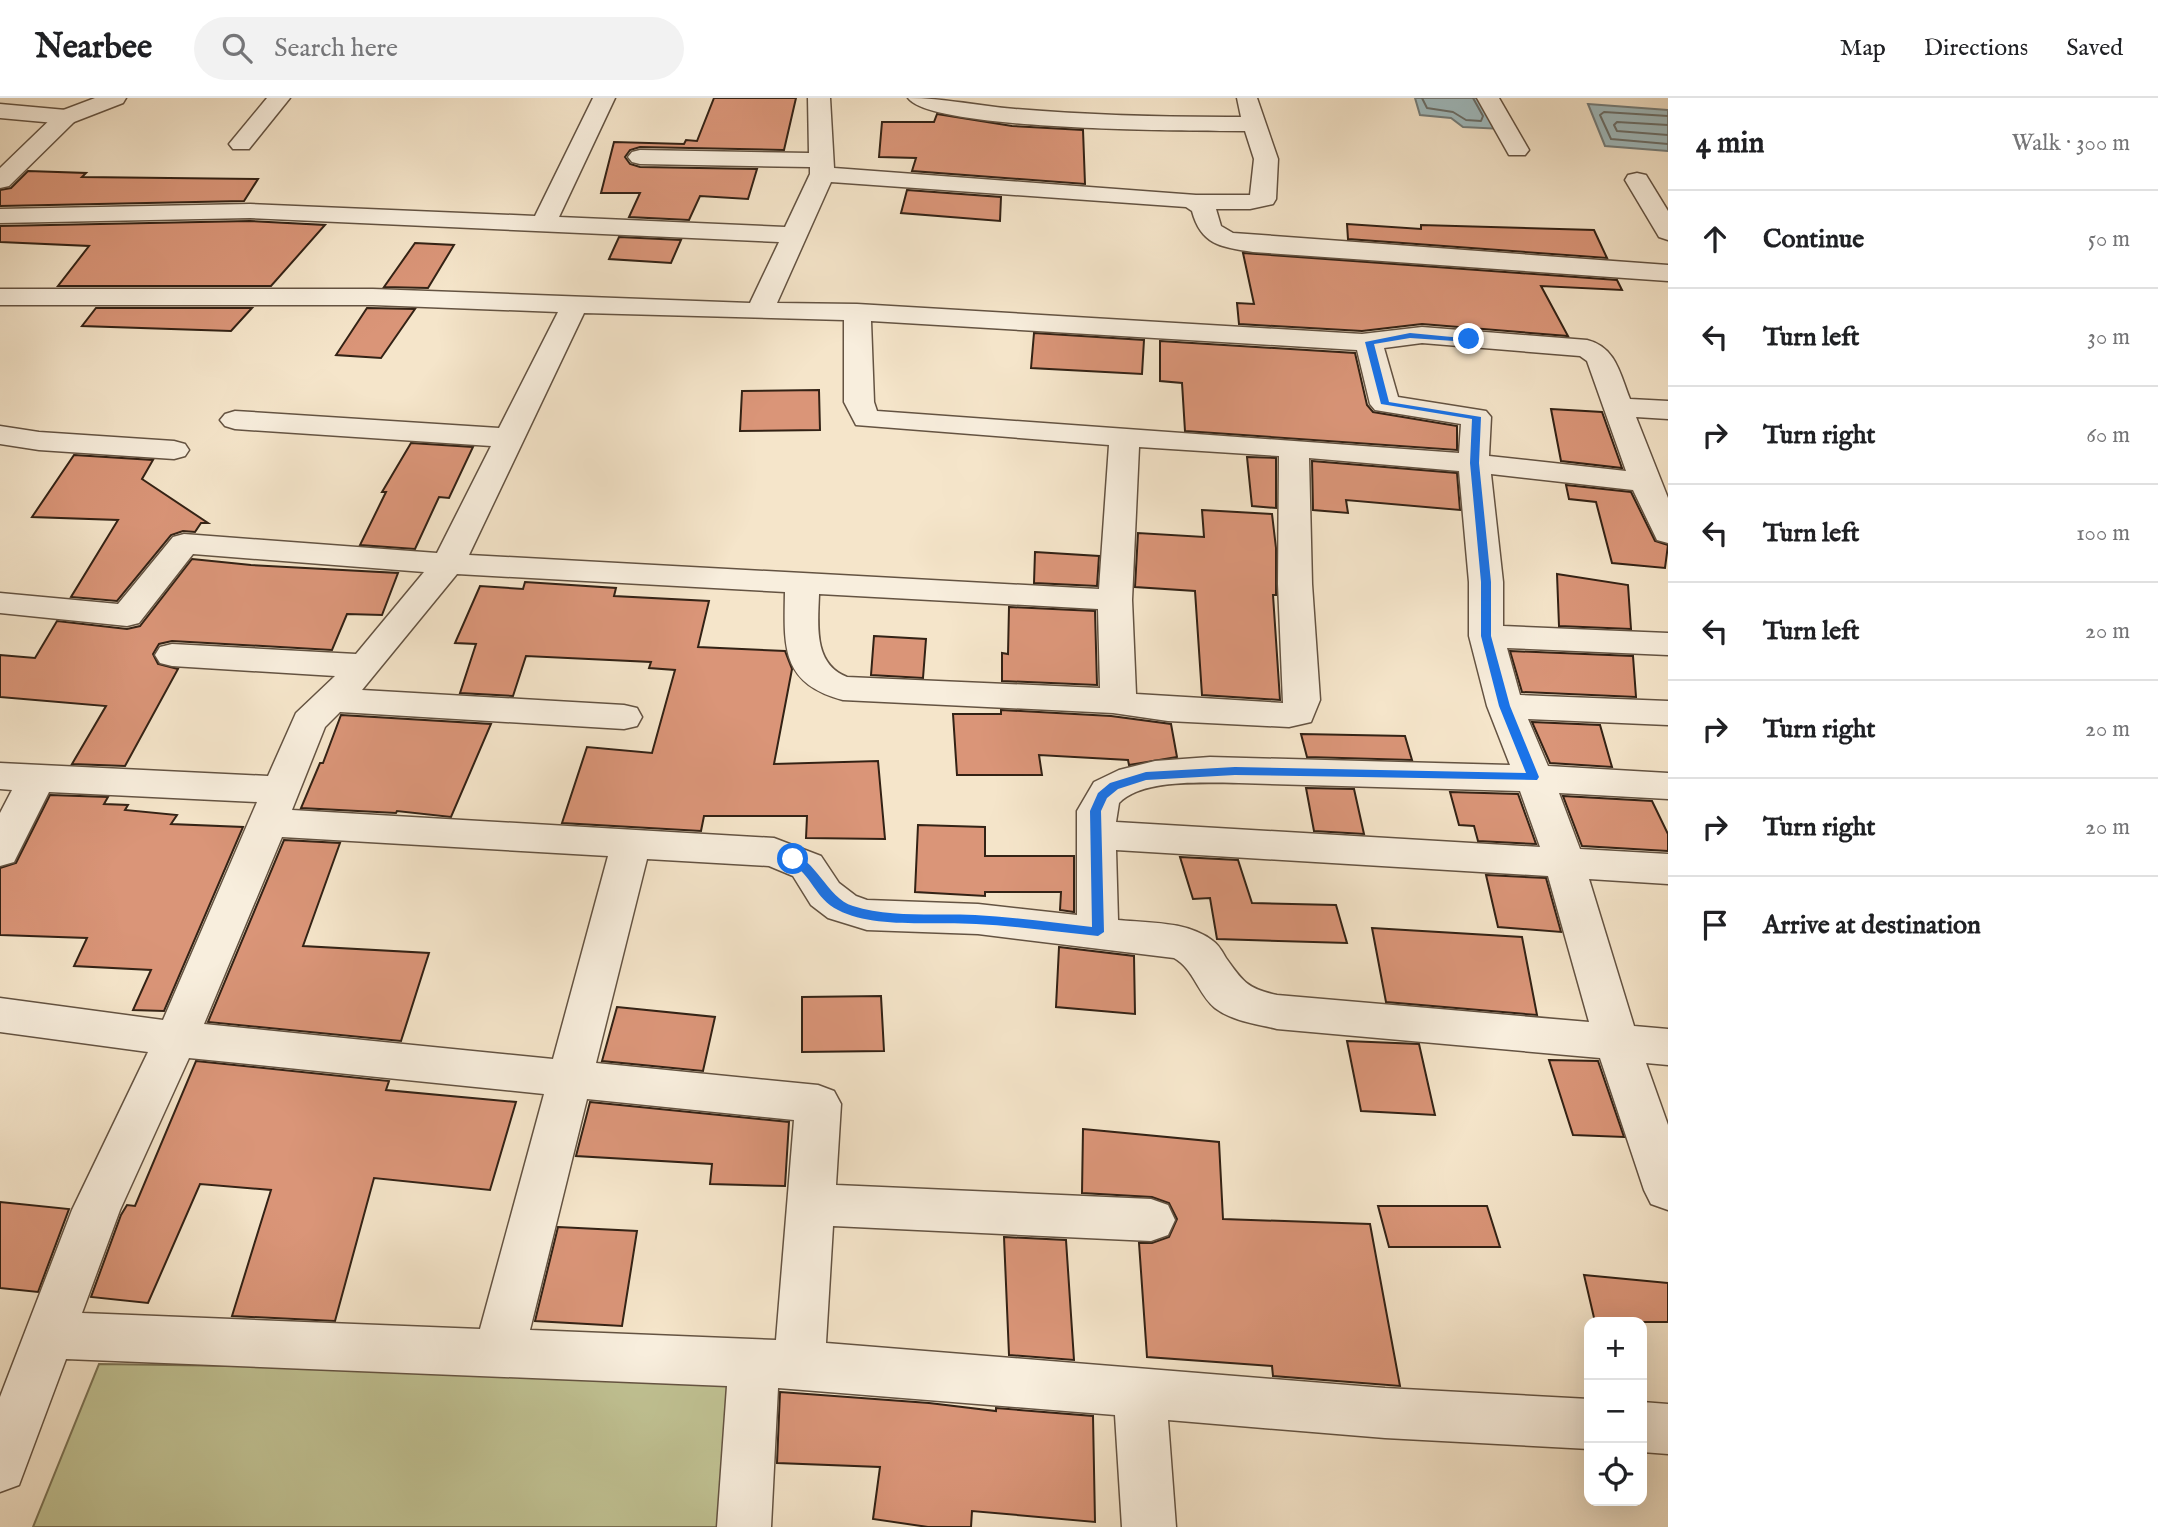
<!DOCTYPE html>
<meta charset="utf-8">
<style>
:root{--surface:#fff;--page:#f2f2f2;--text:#202124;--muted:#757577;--line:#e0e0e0}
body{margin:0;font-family:"IM FELL English",serif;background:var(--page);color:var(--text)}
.controls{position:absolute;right:21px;bottom:21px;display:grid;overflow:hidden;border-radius:14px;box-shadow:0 7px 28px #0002}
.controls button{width:63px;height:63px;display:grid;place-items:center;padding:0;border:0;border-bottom:2px solid var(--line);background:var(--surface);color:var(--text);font:35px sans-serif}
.stop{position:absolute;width:21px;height:21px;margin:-16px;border:5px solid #1a73e8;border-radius:50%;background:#fff}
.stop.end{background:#1a73e8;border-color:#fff;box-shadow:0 2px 7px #0008}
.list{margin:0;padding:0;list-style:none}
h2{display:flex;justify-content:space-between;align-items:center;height:91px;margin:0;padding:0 28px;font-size:30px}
h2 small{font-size:23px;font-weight:400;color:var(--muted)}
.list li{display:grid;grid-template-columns:46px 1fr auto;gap:21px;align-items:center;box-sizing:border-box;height:98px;padding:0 28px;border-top:2px solid var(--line)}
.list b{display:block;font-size:26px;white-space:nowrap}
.list em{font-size:23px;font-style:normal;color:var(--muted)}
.icon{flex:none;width:38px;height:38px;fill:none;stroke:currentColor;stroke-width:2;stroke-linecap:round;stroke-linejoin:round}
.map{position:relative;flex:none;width:1668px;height:1429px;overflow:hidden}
header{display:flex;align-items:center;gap:42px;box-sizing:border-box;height:98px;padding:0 35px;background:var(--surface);border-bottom:2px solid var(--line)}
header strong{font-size:33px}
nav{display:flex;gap:38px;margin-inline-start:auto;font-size:24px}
.search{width:490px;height:63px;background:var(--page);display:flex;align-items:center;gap:18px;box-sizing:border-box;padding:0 24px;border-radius:38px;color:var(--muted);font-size:26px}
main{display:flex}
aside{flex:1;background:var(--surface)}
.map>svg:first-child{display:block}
.green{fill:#c1c394;stroke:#7a7254;stroke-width:2}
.water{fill:#a0bcc0;stroke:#747e7c;stroke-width:2}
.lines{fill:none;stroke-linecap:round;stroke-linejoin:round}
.shore{stroke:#6a6f6a;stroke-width:2}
.building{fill:#da9578;stroke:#332215;stroke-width:2}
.minor-casing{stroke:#645342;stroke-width:3}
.tertiary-casing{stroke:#645342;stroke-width:3}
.minor{fill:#f8eedd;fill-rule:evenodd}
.tertiary{fill:#f8eedd;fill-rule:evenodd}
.route{fill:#1a73e8}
</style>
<header>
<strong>Nearbee</strong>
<div class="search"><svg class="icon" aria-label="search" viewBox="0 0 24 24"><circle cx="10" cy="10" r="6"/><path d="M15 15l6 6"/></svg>Search here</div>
<nav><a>Map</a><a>Directions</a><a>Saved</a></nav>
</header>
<main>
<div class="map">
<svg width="1668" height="1429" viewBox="0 0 1668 1429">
<rect width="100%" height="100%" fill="#f5e5ca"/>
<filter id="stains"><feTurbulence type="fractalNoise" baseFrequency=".00286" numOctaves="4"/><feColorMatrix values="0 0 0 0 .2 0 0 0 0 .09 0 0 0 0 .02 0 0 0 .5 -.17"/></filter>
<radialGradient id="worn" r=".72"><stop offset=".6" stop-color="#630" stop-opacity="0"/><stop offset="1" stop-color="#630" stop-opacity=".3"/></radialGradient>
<path class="green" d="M99,1266l435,6 207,11 -19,146h-689z"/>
<g class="water">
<path d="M1415,0h63l24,31 -39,-2 -12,-9 -31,-3z"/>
<path d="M1588,6l80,6v41l-63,-5z"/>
</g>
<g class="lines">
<g class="shore">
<path d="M1422,0l5,10 26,4 13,8 15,1 2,-5 -10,-18"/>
<path d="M1668,18l-64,-4 -4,3 11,24 57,5"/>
<path d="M1668,27l-51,-3 -3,3 3,6 51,4"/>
</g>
</g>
<g class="building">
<path d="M714,0h82l-12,52 -144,-3 -10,3 -5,7 5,7 10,3 117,2 -9,30 -48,-3 -11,24 -60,-3 11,-24h-39l13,-51 70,2 2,-4 11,1z"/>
<path d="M937,16l75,12 71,4 2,54 -173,-13 4,-13 -37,-1 3,-35h52z"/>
<path d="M28,73l58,2 -4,4 176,2 -14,22 -244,5v-16l11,-2z"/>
<path d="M907,92l94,7 -1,24 -99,-8z"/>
<path d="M250,123l75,4 -54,61h-213l31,-40 -89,-4v-16z"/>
<path d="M1347,126l74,5v-4l173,5 13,28 -259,-19z"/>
<path d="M619,139l62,3 -10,23 -62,-4z"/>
<path d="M415,145l39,2 -26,43 -44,-1z"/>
<path d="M1243,155l374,27 5,10 -81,-4 27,50 -146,-12 -60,7 -123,-7 -2,-21 17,1z"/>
<path d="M96,210h156l-21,23 -149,-5z"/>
<path d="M367,210l48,1 -34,49 -45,-3z"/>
<path d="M1034,235l110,7 -2,34 -111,-6z"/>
<path d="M1160,243l195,12 12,52 6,7 84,14v24l-272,-19 -3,-48 -22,-2z"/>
<path d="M819,292l1,40 -80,1 2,-40z"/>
<path d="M1551,311l51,3 20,56 -61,-7z"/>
<path d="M411,345l62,4 -24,51 -10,-1 -24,52 -55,-4 26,-53h-4z"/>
<path d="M74,357l79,5 -11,19 66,44h-7l-6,9 -12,-1 -12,4 -54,66 -46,-4 47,-77 -86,-3z"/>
<path d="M1247,359l29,1v50l-24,-2z"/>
<path d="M1312,363l145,12 3,37 -114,-10 2,13 -35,-3z"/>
<path d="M1566,387l65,7 24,49 13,4 -3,23 -53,-5 -16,-61 -27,-3z"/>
<path d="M1202,412l70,4 4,34v47h-3l7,105 -78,-5 -7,-104 -60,-4 3,-54 66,4z"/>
<path d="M1035,454l64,4 -2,30 -63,-3z"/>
<path d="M192,461l59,6 147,8 -16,42 -35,-1 -15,36 -160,-9 -13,3 -6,10 5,10 20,5 -53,97 -53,-2 34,-58 -106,-9v-42l35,3 22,-37 70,8 13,-3z"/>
<path d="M1557,476l71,11 3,44 -72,-3z"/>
<path d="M525,484l91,6 -2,8 95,5 -11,46 87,4 7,18 -18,95 104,-3 7,78 -79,-1 1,-22h-103l-3,15 -139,-8 25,-76 65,6 23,-83 -26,-2 2,-6 -125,-6 -13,40 -53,-3 16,-49 -21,-1 25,-57 43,3z"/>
<path d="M1009,509l86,4 2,74 -95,-4v-28l6,1z"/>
<path d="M874,538l52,3 -3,39 -52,-3z"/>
<path d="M1510,553l123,5 3,41 -114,-5z"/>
<path d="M1001,612l110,6 60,8 6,33 -48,8 -1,-5 -89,-5 3,20h-85l-4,-61h48z"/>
<path d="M341,617l150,9 -40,93 -54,-6 -1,2 -95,-5 19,-45h3z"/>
<path d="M1532,624l68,3 12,42 -62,-4z"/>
<path d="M1301,636l104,2 7,24 -105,-3z"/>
<path d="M1306,690l48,1 10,45 -50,-3z"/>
<path d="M1450,694l68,2 18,50 -58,-3 -4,-15 -15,-1z"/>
<path d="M50,697l58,2 -4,7 24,1 -3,5 52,5 -6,9 72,3 -79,184 -31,-1 18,-40 -77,-4 13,-28 -87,-3v-67l16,-5z"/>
<path d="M1563,698l89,5 16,33v17l-86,-5z"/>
<path d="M918,727l67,2v29h89v56l-14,-2 1,-18h-76v4l-70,-4z"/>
<path d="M284,742l56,3 -37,103 126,7 -28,88 -193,-19z"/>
<path d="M1180,759l58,3 14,43 84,2 11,38 -130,-4 -7,-41 -17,1z"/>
<path d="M1486,777l60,3 15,54 -63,-5z"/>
<path d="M1372,830l150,9 15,78 -151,-13z"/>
<path d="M1059,849l75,9 1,58 -79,-7z"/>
<path d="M881,898l3,55 -82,1v-55z"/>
<path d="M617,909l98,10 -12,54 -101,-10z"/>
<path d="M1347,943l72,3 16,71 -74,-4z"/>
<path d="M1549,962l49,1 26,76 -51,-2z"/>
<path d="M196,963l193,20 -3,9 130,12 -26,88 -116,-12 -39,143 -103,-5 39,-126 -71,-6 -52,119 -57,-6 30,-82 6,-10 8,1z"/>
<path d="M590,1004l199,20 -4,64 -75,-2 2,-20 -136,-8z"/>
<path d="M1083,1031l136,13 4,77 147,5 30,162 -127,-10 -1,-10 -125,-9 -8,-114h13l17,-6 8,-18 -8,-16 -17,-6 -70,-4z"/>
<path d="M0,1104l69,7 -31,83 -38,-4z"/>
<path d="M1378,1108h109l13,41h-111z"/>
<path d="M558,1129l79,4 -15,95 -87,-5z"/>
<path d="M1004,1139l62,3 8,120 -65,-5z"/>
<path d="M1584,1177l84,8v39h-73z"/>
<path d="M780,1294l149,11 67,8v-3l97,8 2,106 -123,-11 -1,16h-43l-55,-8 7,-52 -103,-4z"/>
</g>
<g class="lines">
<defs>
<g id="minor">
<path d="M267,0h23l-41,51h-16l-4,-5z"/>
<path d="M593,0h22l-56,119 226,10 25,-53v-7l-170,-3 -8,-2 -4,-5 4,-5 8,-2 169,3 -1,-55h22l4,70 362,27h54l4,-36 -9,-28c-49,0 -314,0 -337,-33 36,0 71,8 107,11 71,6 141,8 212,8h14l-4,-19h20l21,61 -2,40 -3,5 -23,5h-34l5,17 12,7 435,32v16l-415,-29c-32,-5 -52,-7 -61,-41l-6,-4 -355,-25 -54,121 80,1 505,30 60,-7 165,13c29,7 33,34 43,59l38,2v18l-32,-2 32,81v45l-11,-3 -24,-50 -142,-16 12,108v44l165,7v22l-161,-7 13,47 148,6v24l-140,-6 20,47 120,7v26l-109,-6 21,56 88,5v30l-79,-5 45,147 34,3v36l-22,-2 22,62v85l-17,-6 -7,-14 -44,-132 -323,-29c-20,-5 -45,-8 -62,-21 -17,-14 -21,-39 -41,-50l-196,-24 -111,-4 -39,-12 -17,-13 -18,-29 -24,-10 -122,-7 -51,204 222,22 16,6 7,13 -5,81 315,14 17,6 7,15 -7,15 -17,6 -318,-15 -7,117 559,45 204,11v50l-204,-11 -217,-18 8,107h-54l-7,-112 -337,-27 -7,139h-54l10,-141 -661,-27 -47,126 -19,7v-95l72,-187 76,-158 -148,-20v-34l163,22 94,-218 -208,-10 -35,70 -14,4v-53l12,-23 -12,-1v-26l268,13 28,-63 39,-37 -163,-10 -12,-3 -5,-8 5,-8 12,-3 184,10 68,-82 -231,-18 -54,69 -12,3 -127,-13v-20l118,11 55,-67 11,-3 253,19 54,-107 -256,-17 -10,-3 -5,-6 5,-6 10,-3 264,17 59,-116 -185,-7h-373v-16h373l377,14 29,-61 -529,-24 -250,5v-14l250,-5 285,12zM584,215l260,7v82l12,23 253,20 -10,144 -630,-34zM871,223l486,29 13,54 5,6 86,14 -2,29 -582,-42 -3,-9zM1422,245l158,13 7,5 39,110 -137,-15 2,-39 -5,-6 -88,-14 -14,-49zM1139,349l140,9 -1,128 5,119 -147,-9 -4,-94zM1309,360l150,13 10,111v54l18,70 23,59 -300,-8 -55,4 -36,9 -25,12 -17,29v104l-99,-11 -111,-4 -11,-4 -17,-13 -18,-27 -47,-18 -482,-28 33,-83 15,-15 284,17 13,-3 5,-9 -5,-9 -13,-3 -262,-15 95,-116 328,18c-1,56 -4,91 58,108l270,13 55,8 121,6 22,-5 9,-22 -8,-116zM819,496l279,15 2,79 -253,-11c-34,-13 -29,-52 -28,-83zM1239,685l281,8 20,56 -424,-25 3,-19c24,-25 88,-20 120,-20zM282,739l326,19 -55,203 -349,-35zM1116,752l432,26 41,146 -312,-27c-29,-6 -34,-13 -51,-37 -3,-5 -7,-13 -13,-17 -25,-20 -65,-18 -95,-21zM189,960l355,36 -64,235 -398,-16 38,-103zM587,1001l207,21 -18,220 -246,-10z"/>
<path d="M1477,0h22l30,52 -4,5h-16z"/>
<path d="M0,6l66,6 8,2 3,5 -3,5 -8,2 -66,-6z"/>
<path d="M1637,75l9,2 22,36v29l-9,-3 -34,-57 3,-5z"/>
<path d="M0,328l39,6 135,9 11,3 4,6 -4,6 -11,3 -135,-9 -39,-6z"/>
<path d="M1642,1304l26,2v50l-26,-2z"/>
</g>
<path id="tertiary" d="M95,0h31l-3,5 -49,19 -65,64 -9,2v-20l58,-56z"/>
</defs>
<use href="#minor" class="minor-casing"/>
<use href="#tertiary" class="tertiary-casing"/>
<use href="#minor" class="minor"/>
<use href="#tertiary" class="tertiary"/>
</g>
<path class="route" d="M1410,235l63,6 -4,3 -59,-4 -36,6 15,58 92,15 -2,46 12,119v54l19,70 29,71 -2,3 -302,-5 -89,5 -28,9 -11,9 -6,13 3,121 -6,4c-40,-4 -81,-10 -122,-12 -41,-3 -102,5 -138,-14 -23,-11 -26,-36 -49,-48v-6c24,-4 37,42 64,50 38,12 83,7 122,9 39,2 78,8 117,12l-2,-116 8,-18 12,-10 36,-11 89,-5 291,6 -27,-67 -18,-70v-54l-11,-119 2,-44 -91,-15 -16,-62z"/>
<rect width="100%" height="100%" filter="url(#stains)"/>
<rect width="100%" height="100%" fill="url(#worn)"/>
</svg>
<div class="controls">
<button>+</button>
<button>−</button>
<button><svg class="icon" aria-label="locate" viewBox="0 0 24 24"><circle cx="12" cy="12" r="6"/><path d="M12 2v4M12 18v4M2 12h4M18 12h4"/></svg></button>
</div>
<div class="stop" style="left:793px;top:761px"></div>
<div class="stop end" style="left:1469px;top:241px"></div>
</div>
<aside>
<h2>4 min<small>Walk · 300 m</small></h2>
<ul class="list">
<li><svg class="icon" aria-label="ahead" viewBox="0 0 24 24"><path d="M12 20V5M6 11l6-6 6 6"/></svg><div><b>Continue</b></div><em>50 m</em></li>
<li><svg class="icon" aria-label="left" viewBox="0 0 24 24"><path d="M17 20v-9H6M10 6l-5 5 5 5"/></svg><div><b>Turn left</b></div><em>30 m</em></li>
<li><svg class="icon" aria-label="right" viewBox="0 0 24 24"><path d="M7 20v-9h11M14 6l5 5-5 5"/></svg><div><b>Turn right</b></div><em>60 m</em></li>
<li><svg class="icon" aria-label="left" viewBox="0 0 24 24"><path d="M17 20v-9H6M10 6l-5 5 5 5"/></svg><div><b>Turn left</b></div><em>100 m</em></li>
<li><svg class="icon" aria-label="left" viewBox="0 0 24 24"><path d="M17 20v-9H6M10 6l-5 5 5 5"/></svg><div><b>Turn left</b></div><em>20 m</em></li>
<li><svg class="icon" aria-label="right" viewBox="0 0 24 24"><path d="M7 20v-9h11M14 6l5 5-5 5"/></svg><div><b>Turn right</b></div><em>20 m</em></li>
<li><svg class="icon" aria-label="right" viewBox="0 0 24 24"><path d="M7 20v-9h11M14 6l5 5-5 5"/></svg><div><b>Turn right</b></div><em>20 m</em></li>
<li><svg class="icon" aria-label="arrive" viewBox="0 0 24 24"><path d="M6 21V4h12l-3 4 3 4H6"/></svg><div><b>Arrive at destination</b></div></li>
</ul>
</aside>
</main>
